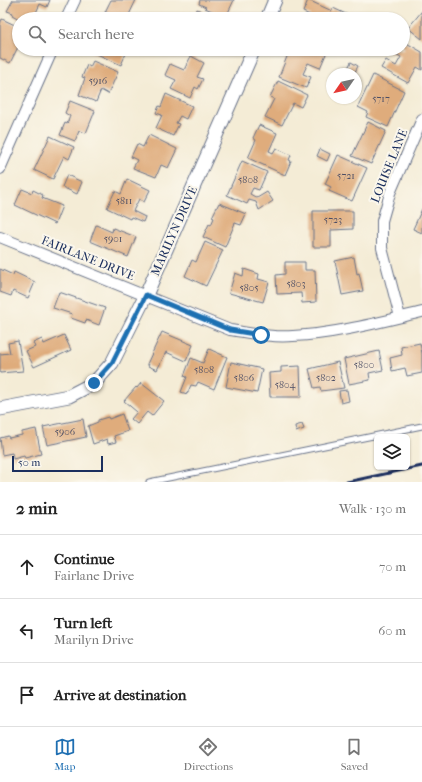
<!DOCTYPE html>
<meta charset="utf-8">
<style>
:root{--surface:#fff;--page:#f6f6f6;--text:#222;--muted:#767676;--line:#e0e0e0;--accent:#1f6fb2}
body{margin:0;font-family:"IM FELL French Canon",serif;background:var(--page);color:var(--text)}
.controls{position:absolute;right:12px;bottom:12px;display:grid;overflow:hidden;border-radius:6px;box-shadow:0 1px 3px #0004}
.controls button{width:36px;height:36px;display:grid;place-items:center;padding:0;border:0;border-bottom:1px solid var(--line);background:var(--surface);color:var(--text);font:20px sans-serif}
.compass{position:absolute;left:326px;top:68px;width:36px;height:36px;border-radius:50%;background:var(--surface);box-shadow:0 1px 3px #0004;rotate:236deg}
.scale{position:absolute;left:12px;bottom:10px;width:91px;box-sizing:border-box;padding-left:4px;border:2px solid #1b2f5e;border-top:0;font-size:11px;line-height:14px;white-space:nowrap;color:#1b2f5e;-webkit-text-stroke:3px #fbf7ec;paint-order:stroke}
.stop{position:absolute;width:12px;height:12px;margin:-9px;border:3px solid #1f6fb2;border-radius:50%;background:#fff}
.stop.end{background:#1f6fb2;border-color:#fff;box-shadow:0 1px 4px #0008}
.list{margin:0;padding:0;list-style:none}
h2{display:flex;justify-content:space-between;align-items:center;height:52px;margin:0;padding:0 16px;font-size:17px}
h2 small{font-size:13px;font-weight:400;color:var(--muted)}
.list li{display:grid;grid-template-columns:26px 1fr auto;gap:12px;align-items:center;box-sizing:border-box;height:64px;padding:0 16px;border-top:1px solid var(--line)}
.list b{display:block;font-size:15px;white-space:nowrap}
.list p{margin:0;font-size:13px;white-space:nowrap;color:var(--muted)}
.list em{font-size:13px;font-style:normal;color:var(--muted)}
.icon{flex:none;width:22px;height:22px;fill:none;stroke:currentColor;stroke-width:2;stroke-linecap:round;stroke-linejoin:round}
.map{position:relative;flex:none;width:422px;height:482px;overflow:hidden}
.search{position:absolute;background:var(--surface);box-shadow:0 1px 3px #0004;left:12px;right:12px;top:12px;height:44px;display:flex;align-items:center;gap:10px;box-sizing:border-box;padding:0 14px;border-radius:22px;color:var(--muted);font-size:15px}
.sheet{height:244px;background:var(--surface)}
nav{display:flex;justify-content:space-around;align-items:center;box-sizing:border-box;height:56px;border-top:1px solid var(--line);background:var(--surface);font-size:11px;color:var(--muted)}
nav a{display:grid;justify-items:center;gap:2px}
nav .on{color:var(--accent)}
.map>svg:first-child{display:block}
.building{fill:#dfac7b}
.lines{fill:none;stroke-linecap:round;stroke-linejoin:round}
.service-casing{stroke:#677188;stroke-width:7}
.minor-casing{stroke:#677188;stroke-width:12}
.tertiary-casing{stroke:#677188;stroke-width:15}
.service{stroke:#fff;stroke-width:5}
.minor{stroke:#fff;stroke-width:10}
.tertiary{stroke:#fff;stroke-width:13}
.rail{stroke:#1b2f5e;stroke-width:3}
.route{stroke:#1f6fb2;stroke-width:5}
.labels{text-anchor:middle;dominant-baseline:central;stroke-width:4;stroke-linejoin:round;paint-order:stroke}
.number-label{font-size:10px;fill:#4c4e65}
.street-label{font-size:12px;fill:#1b2f5e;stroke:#fbf7ec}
</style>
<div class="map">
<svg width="422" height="482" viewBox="0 0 422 482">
<rect width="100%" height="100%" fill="#fbf7ec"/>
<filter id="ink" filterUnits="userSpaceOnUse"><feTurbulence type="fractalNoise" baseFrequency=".025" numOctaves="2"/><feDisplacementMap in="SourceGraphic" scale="8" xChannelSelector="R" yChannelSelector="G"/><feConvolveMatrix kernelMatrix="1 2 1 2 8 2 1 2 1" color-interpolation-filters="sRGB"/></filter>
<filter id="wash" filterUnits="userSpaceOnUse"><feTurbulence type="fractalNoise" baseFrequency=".012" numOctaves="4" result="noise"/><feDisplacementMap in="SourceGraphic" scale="16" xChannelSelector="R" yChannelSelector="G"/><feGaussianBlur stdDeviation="0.9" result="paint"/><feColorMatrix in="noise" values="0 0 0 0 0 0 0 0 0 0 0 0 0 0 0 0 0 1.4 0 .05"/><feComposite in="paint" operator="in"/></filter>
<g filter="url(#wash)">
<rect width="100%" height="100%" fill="#f4ecd6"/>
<g id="blocks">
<g class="building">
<path d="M13,0h37l-3,7 -7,-3 -7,15h-14l-7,-4 1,-2 -6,-2z"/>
<path d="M111,0h25l-9,19h-7l-15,-7z"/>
<path d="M200,0h34l-8,17 -21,-9 1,-1 -7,-3z"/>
<path d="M308,0l24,11 1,-3 15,7 -2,4h-38l2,-4 -7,-3z"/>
<path d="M197,9l21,10h-31l1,-3 5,2z"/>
<path d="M422,11v28l-14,-11z"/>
<path d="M2,19l17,8v18l-9,18 -10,-5v-34z"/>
<path d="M403,41l19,11v18l-5,-3 -9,16 -27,-15 5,-8 10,6 5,-9 -11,-6 1,-2h12z"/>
<path d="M86,49h42l-7,16z"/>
<path d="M290,49h25l11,5 -6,14 -12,-5 -5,11 8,3 -5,11 -27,-11z"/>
<path d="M191,56l13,7 -7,14 6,2 -5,10 -3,-2 -5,11 -19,-9 5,-9 -11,-5 5,-11 14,6z"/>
<path d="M93,61l25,11 -10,22 -7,-4 -5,12 -17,-7 6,-17 -3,-1 5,-12 3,2z"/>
<path d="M351,62l7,4 -4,8h-9z"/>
<path d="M373,75l31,16 -16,36 -22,-10 2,-5 -10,-5z"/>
<path d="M278,81l29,14 -6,12 -8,-4 -11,22 -17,-8 9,-18 -4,-2z"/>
<path d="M166,94l26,12 -6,13 -6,-3 -4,7 3,1 -6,12 -17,-8 6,-13 -6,-2 3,-7 2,1z"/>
<path d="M70,101l25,10 -9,22 -7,-2 -4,10 -15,-6 5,-12 2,1 3,-8 -5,-3z"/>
<path d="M368,122l18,9 -15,33 -19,-8z"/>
<path d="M259,125l18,8 -8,18 4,2 3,-5 15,7 -2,5 2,1 -6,14 -37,-17 8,-18 -3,-2z"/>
<path d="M149,135l28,14 -9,19 -7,-3 -5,12 -23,-9 4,-8 -6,-3 6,-13 6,3z"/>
<path d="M50,136l24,11 -5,12 -5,-3 -11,23 -19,-9z"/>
<path d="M320,149l10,5 -3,7 -10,-5z"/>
<path d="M338,155l29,13 -15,33 -23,-10 2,-4 -6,-3z"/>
<path d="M242,161l25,11 -8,18 -6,-2 -3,6 7,4 10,-6 6,9 -14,9 -3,-8 -7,-2 -2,4 -20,-9z"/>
<path d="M67,175l15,7 -5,12 -15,-7z"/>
<path d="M127,179l23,11 -6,12 -5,-3 -6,12 12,6 -2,5 -12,-5 -1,2 -23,-11 8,-17 6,3z"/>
<path d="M22,189l10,4 1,-3 10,5 -1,3 20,8 -7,18 -40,-19z"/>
<path d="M219,203l27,11 -5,11 -6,-2 -10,24 -22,-10 6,-13 2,1 3,-7 -2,-1z"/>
<path d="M422,209v24l-9,-4z"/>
<path d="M313,211h40v18l-22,1v17h-18z"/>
<path d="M96,225l16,7 1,-4 23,9 -8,20 -38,-16z"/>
<path d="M205,242l18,8 -17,36 -21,-10 7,-16 4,2z"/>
<path d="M354,257l3,17 2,-1 4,18 -21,4 -7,-34z"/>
<path d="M285,262h20v8h10l1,32 -14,1 -1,-10 -24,1 -1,-19 9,-1z"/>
<path d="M0,269l13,6 1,-3 21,10 -7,16 -15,-7 -2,5 -11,-4z"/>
<path d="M244,269l15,5 -1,5 11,3 -6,20 -34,-9 6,-20 8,3z"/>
<path d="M59,292l46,16 -6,17 -13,-5 -1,3 -14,-5 1,-4 -19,-6z"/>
<path d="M162,332l31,13 -7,16 -20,-9 -9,18 -9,-4 1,-2h-2z"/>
<path d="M64,335l7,15 -37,17 -8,-16 9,-4 -2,-4 9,-4 2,5z"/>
<path d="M18,341l5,30 -23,2v-19l10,-1 -2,-10z"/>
<path d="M420,343l2,11v19l-15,3 -2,-8 -13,3 -2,-13 12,-3 -1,-8z"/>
<path d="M209,349l18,8 -13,32 -16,-7 -2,4 -5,-1 -4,9 -6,-2 6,-15 -3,-1 7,-18 12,5z"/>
<path d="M379,351l4,19 -14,3 1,7 -21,4 -5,-25z"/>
<path d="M231,362l31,7 -5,24 -31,-6z"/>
<path d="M338,362l6,26 -23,3 -1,-4 -6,1 -5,-19z"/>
<path d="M300,366l1,31h-31l-1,-24 12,-1v-5z"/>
<path d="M141,383l23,18 -12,15 -5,-4 -10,12 -6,-5 6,-7 -13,-11 12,-14 1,1z"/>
<path d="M347,390l2,11 -8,2 -2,-12z"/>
<path d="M122,414l6,17 -14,5 2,6 -8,2 -1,-5 -14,5 -5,-18 10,-4v-2l10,-3 1,2z"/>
<path d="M83,419l3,18 -39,8 -4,-18z"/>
<path d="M302,424l2,5 -8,3 -1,-6z"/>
<path d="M36,429l5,25 -16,4 -1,-2 -11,3 -1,-6 -10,2 -2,-17 8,-2 1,2 13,-3v-3z"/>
</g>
</g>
</g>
<g filter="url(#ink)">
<use href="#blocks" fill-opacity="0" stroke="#677188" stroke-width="1"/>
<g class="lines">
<defs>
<path id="service" d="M149,482l273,-56"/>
<g id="minor">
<path d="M66,19l9,-19"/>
<path d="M0,169l53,-120"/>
<path d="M0,237l230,93c20,3 42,8 63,6 43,-2 87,-14 129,-24"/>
<path d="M400,317l-18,-69v-27l8,-28 32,-74"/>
</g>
<g id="tertiary">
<path d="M267,19l8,-19"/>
<path d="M0,409l69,-13 25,-13 18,-20 34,-68 108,-246"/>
</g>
</defs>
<use href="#service" class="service-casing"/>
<use href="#minor" class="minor-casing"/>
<use href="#tertiary" class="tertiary-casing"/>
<use href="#service" class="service"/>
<use href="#minor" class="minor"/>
<use href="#tertiary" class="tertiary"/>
<path class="rail" d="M347,482l75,-16"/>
</g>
</g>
<g class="lines" filter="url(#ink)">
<path class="route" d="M94,383l18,-20 34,-68 84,35 31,5"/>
</g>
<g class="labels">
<g class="number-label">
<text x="98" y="81">5916</text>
<text x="381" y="99">5717</text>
<text x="346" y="176">5721</text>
<text x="248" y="180">5808</text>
<text x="124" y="201">5811</text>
<text x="333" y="220">5723</text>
<text x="113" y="239">5901</text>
<text x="296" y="284">5803</text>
<text x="249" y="288">5805</text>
<text x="364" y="365">5800</text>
<text x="204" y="370">5808</text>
<text x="244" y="378">5806</text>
<text x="326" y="378">5802</text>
<text x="285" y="385">5804</text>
<text x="65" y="432">5906</text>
</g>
<g class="street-label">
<text transform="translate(389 166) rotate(-68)">LOUISE LANE</text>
<text transform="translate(174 231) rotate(-66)">MARILYN DRIVE</text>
<text transform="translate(88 258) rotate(22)">FAIRLANE DRIVE</text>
</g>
</g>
</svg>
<div class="controls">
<button><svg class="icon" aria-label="layers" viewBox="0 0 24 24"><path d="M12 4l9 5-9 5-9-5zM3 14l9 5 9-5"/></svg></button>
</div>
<svg class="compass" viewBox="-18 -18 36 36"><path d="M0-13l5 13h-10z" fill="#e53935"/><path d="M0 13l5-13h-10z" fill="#767676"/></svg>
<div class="scale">50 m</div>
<div class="stop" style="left:261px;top:335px"></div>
<div class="stop end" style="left:94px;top:383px"></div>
<div class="search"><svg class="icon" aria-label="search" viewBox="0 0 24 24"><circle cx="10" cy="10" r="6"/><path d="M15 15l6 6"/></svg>Search here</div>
</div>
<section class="sheet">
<h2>2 min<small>Walk · 130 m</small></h2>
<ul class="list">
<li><svg class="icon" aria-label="ahead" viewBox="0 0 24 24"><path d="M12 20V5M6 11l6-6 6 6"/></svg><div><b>Continue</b><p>Fairlane Drive</p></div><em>70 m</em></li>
<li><svg class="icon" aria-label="left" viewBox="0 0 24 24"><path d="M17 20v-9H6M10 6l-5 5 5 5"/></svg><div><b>Turn left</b><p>Marilyn Drive</p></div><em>60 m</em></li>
<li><svg class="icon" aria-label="arrive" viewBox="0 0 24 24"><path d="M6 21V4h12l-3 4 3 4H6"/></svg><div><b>Arrive at destination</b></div></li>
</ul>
</section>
<nav>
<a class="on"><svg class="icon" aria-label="map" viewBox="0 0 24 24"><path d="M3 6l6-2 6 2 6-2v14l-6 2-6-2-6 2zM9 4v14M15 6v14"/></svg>Map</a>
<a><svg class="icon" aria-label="directions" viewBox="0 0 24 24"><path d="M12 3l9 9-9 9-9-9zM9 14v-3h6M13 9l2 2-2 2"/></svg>Directions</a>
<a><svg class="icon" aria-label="saved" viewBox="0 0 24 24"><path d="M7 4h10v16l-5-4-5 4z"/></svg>Saved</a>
</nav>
